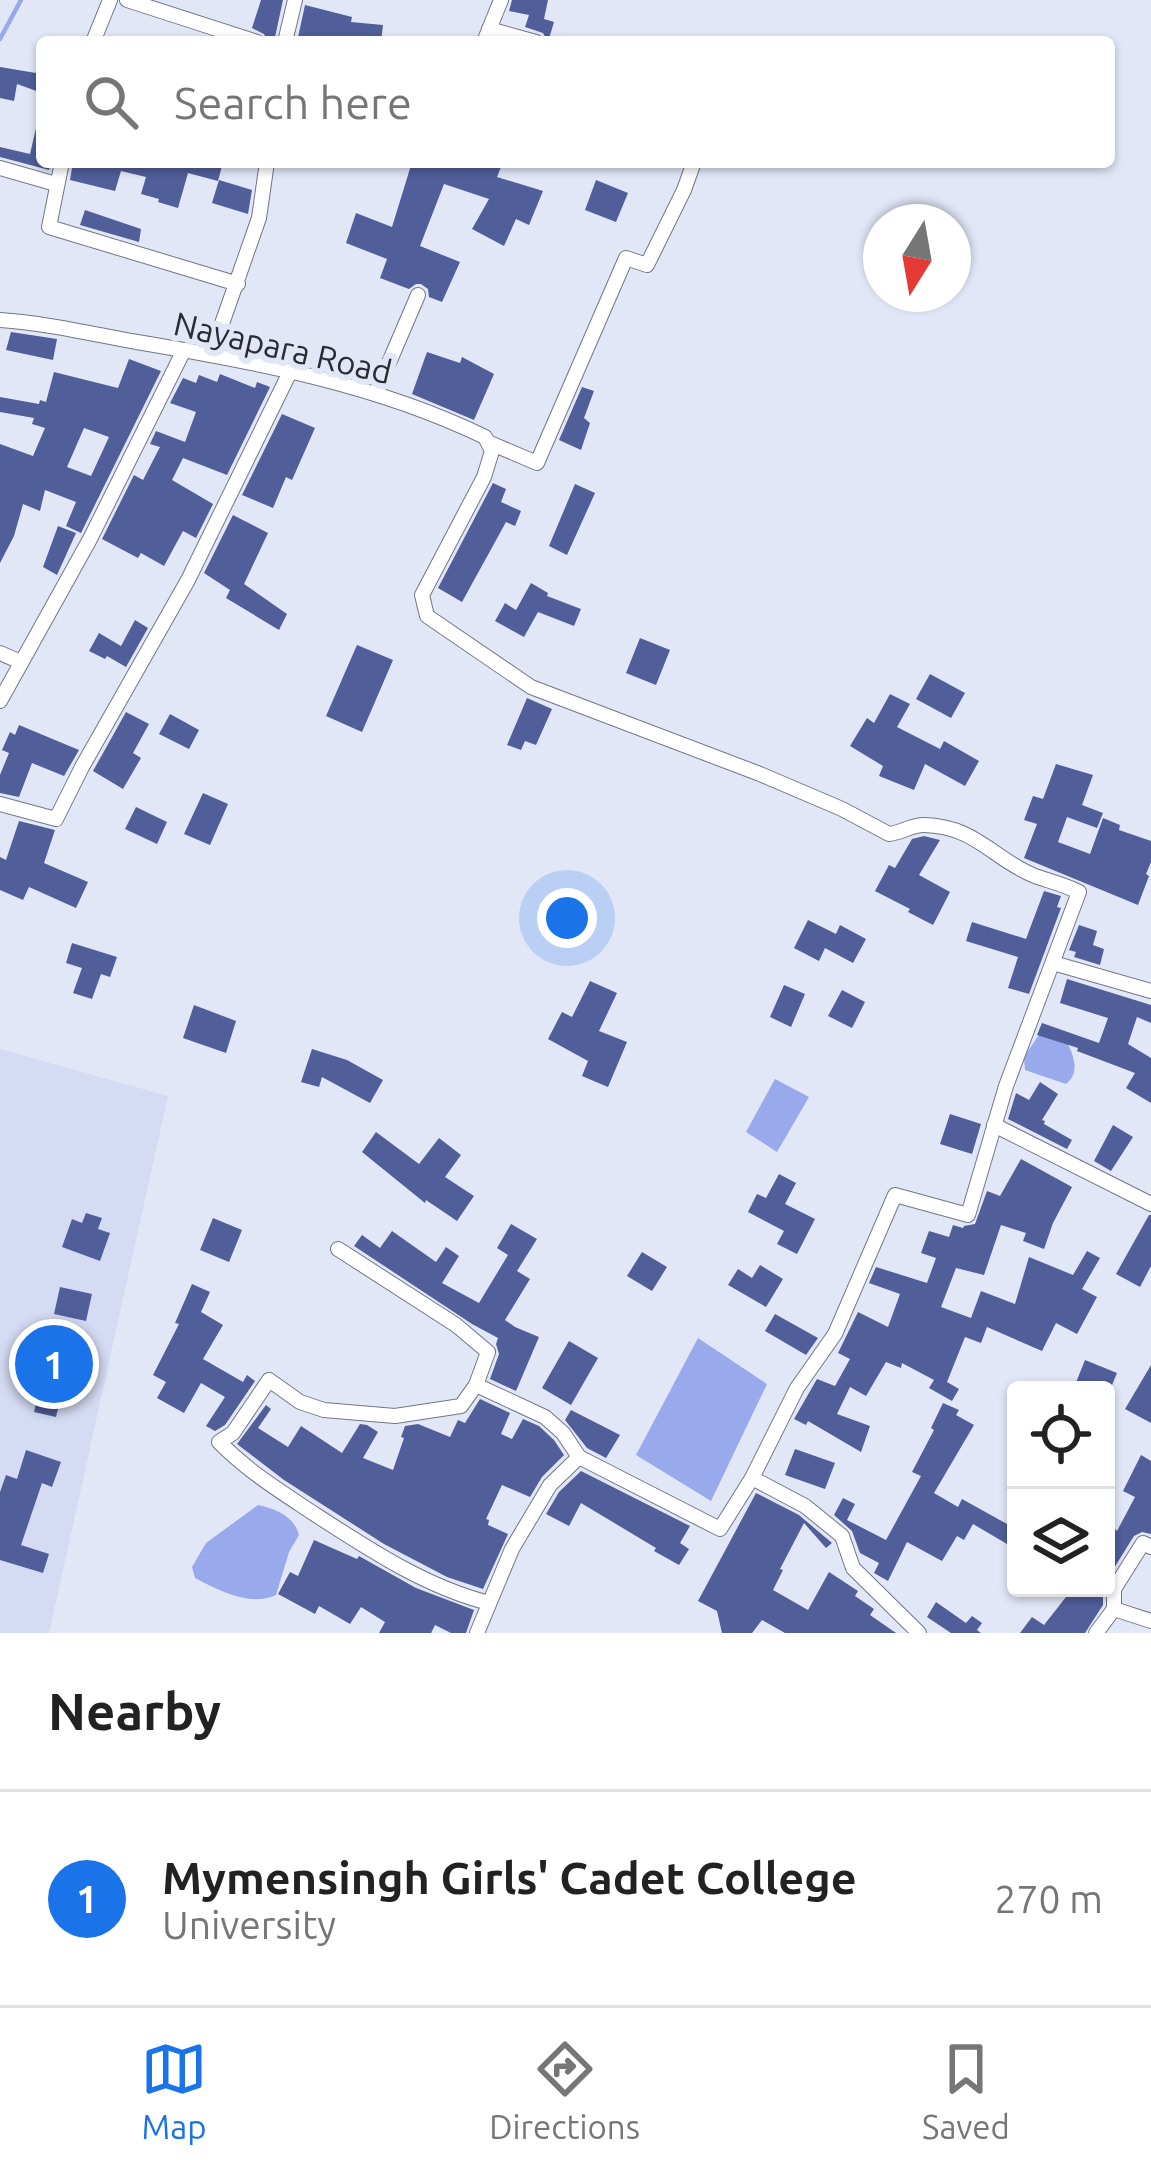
<!DOCTYPE html>
<style>
:root{--surface:#fff;--page:#f6f6f6;--text:#222;--muted:#767676;--line:#e0e0e0;--accent:#1a73e8}
body{margin:0;font-family:Ubuntu,sans-serif;background:var(--page);color:var(--text)}
.controls{position:absolute;right:36px;bottom:36px;display:grid;overflow:hidden;border-radius:12px;box-shadow:0 3px 9px #0004}
.controls button{width:108px;height:108px;display:grid;place-items:center;padding:0;border:0;border-bottom:3px solid var(--line);background:var(--surface);color:var(--text);font:60px sans-serif}
.compass{position:absolute;left:863px;top:204px;width:108px;height:108px;border-radius:50%;background:var(--surface);box-shadow:0 3px 9px #0004;rotate:191deg}
.you{position:absolute;left:567px;top:918px;width:42px;height:42px;margin:-30px;border:9px solid #fff;border-radius:50%;background:#1a73e8;box-shadow:0 0 0 18px #1a73e833}
.badge{display:grid;place-items:center;width:78px;height:78px;border-radius:50%;background:var(--accent);color:#fff;font-size:39px;font-weight:700}
.pin{position:absolute;translate:-50% -50%;border:6px solid #fff;box-shadow:0 3px 12px #0006}
.list{margin:0;padding:0;list-style:none}
h2{display:flex;justify-content:space-between;align-items:center;height:156px;margin:0;padding:0 48px;font-size:51px}
h2 small{font-size:39px;font-weight:400;color:var(--muted)}
.list li{display:grid;grid-template-columns:78px 1fr auto;gap:36px;align-items:center;box-sizing:border-box;height:216px;padding:0 48px;border-top:3px solid var(--line)}
.list b{display:block;font-size:45px;white-space:nowrap}
.list p{margin:0;font-size:39px;white-space:nowrap;color:var(--muted)}
.list em{font-size:39px;font-style:normal;color:var(--muted)}
.icon{flex:none;width:66px;height:66px;fill:none;stroke:currentColor;stroke-width:2;stroke-linecap:round;stroke-linejoin:round}
.map{position:relative;flex:none;width:1151px;height:1633px;overflow:hidden}
.search{position:absolute;background:var(--surface);box-shadow:0 3px 9px #0004;left:36px;right:36px;top:36px;height:132px;display:flex;align-items:center;gap:30px;box-sizing:border-box;padding:0 42px;border-radius:12px;color:var(--muted);font-size:45px}
.sheet{height:372px;background:var(--surface)}
nav{display:flex;justify-content:space-around;align-items:center;box-sizing:border-box;height:168px;border-top:3px solid var(--line);background:var(--surface);font-size:33px;color:var(--muted)}
nav a{display:grid;justify-items:center;gap:6px}
nav .on{color:var(--accent)}
.map>svg:first-child{display:block}
.built{fill:#d5dbf3}
.water{fill:#98aaec}
.lines{fill:none;stroke-linecap:round;stroke-linejoin:round}
.stream{stroke:#98aaec;stroke-width:4.5}
.building{fill:#505e9a;fill-rule:evenodd}
.street-casing{stroke:#727685;stroke-width:16}
.street{stroke:#fff;stroke-width:14}
.labels{text-anchor:middle;dominant-baseline:central;stroke-width:12;stroke-linejoin:round;paint-order:stroke}
.street-label{font-size:33px;fill:#2a2c32;stroke:#e2e7f8}
</style>
<div class="map">
<svg width="1151" height="1633" viewBox="0 0 1151 1633">
<rect width="100%" height="100%" fill="#e2e7f8"/>
<path class="built" d="M0,1049l168,47 -119,537h-49z"/>
<g class="water">
<path d="M1040,1033l23,1c8,16 20,37 3,50l-41,-14 -1,-13z"/>
<path d="M775,1079l34,18 -32,55 -31,-20z"/>
<path d="M698,1338l69,46 -56,117 -75,-46z"/>
<path d="M258,1505c18,4 36,11 41,30l-10,17 -13,43c-26,12 -56,-4 -81,-17l-3,-11 14,-24z"/>
</g>
<g class="lines">
<path class="stream" d="M0,39l21,-39"/>
</g>
<g class="building">
<path d="M261,0h22l-9,42h-6l-4,-8 -12,-6z"/>
<path d="M512,0h36l-4,19 10,3 -6,20 -5,-9 -18,-6 4,-12 -20,-4z"/>
<path d="M305,5l47,12 -1,5 32,3 -2,17h-84z"/>
<path d="M0,67l42,7v19l-25,-9 -3,17 -14,-3z"/>
<path d="M37,124l5,1v37h9l-2,8 -49,-13v-10l30,7z"/>
<path d="M73,162h150l-5,19 -30,-8 -10,35 -20,-6 1,-3 -18,-5 5,-17 -25,-6 -6,20 -45,-11z"/>
<path d="M412,162h91l-6,15 46,14 -14,34 -13,-6 -12,27 -32,-17 17,-30 -45,-15 -24,62 40,16 -18,40 -13,-5 -1,-8 -7,-5h-5l-7,5 -29,-11 7,-19 -41,-16 10,-30 36,14z"/>
<path d="M219,180l33,10 -4,24 -36,-11z"/>
<path d="M596,180l32,13 -12,29 -31,-12z"/>
<path d="M85,210l56,19 -2,13 -59,-17z"/>
<path d="M11,332l46,7 -4,21 -47,-10z"/>
<path d="M427,352l33,11 2,-6 32,17 -20,46 -62,-26z"/>
<path d="M129,359l32,12 -80,162 -15,-7 10,-24 -31,-12 -5,21 -17,-7 -9,32 -14,27v-119l33,12 12,-28 -13,-4 2,-6 -34,-6v-15l39,7 1,-4 6,2 8,-30 64,16zM84,428l25,9 -18,39 -24,-9z"/>
<path d="M220,374l35,14 2,-6 13,5 -43,88 -44,-17 -11,22 41,24 -17,34 -13,-7 -19,35 -23,-13 -3,5 -36,-19 32,-64 9,5 17,-33 -10,-3 6,-13 29,11 11,-30 -26,-9 13,-25 13,5 3,-8 18,7z"/>
<path d="M582,387l12,4 -10,27 6,5 -9,27 -22,-10z"/>
<path d="M282,414l33,14 -23,52 -6,-3 -13,31 -31,-13z"/>
<path d="M493,483l13,6 -5,13 20,9 -6,15 -9,-4 -44,80 -24,-14z"/>
<path d="M575,484l20,9 -28,62 -18,-9z"/>
<path d="M233,515l35,18 -24,51 43,30 -8,16 -53,-32 4,-8 -26,-17z"/>
<path d="M58,526l18,7 -19,42 -14,-8z"/>
<path d="M531,583l17,10 -1,3 34,13 -7,17 -36,-14 -14,25 -29,-16 10,-18 11,7z"/>
<path d="M135,620l13,8 -22,39 -19,-11 -2,3 -16,-8 10,-18 22,13z"/>
<path d="M640,638l30,12 -14,35 -30,-12z"/>
<path d="M357,645l36,15 -31,72 -36,-16z"/>
<path d="M930,674l35,19 -14,25 -35,-19z"/>
<path d="M890,694l20,10 -13,23 43,22 4,-8 35,20 -14,25 -40,-22 -11,26 -35,-14 4,-10 -33,-20 17,-28 7,5z"/>
<path d="M527,698l25,11 -16,36 -11,-4 -4,9 -14,-5z"/>
<path d="M126,712l23,12 -16,29 8,5 -18,31 -30,-18z"/>
<path d="M170,714l29,16 -10,19 -30,-15z"/>
<path d="M19,725l60,25 -15,26 -32,-13 -13,34 -19,-4v-18l9,-22 -7,-3 8,-18 5,3z"/>
<path d="M1056,764l37,11 -11,30 21,8 -6,15 -30,-11 -9,25 32,12 13,-36 17,7 -1,5 32,11v21l-5,12 3,2 -11,29 -114,-47 13,-34 -13,-4 9,-24 10,3z"/>
<path d="M203,793l25,11 -18,41 -26,-11z"/>
<path d="M136,807l31,15 -10,22 -32,-15z"/>
<path d="M19,821l36,9 -11,33 44,19 -12,26 -47,-21 -6,13 -23,-10v-33l6,3z"/>
<path d="M924,836l16,4 -21,35 31,17 -17,33 -25,-13 2,-3 -35,-18 14,-26 6,3 17,-29z"/>
<path d="M1044,891l17,5 -4,11 4,1 -32,86 -21,-6 10,-31 -52,-16 6,-19 54,17z"/>
<path d="M808,920l28,14 4,-9 26,14 -13,24 -28,-15 -6,13 -25,-13z"/>
<path d="M1079,925l18,6 -4,14 11,4 -4,16 -26,-8 2,-5 -7,-2z"/>
<path d="M72,943l45,14 -7,20 -9,-3 -9,25 -19,-6 9,-25 -16,-5z"/>
<path d="M1067,979l84,26v18l-14,-6 -9,27 23,14v45l-25,-15 9,-15 -58,-22 1,-3 -41,-13 5,-12 57,20 9,-25 -48,-15z"/>
<path d="M590,981l27,12 -18,38 28,11 -19,45 -26,-11 6,-15 -40,-22 14,-27 10,5z"/>
<path d="M784,985l21,9 -14,33 -21,-10z"/>
<path d="M842,990l23,12 -13,26 -24,-12z"/>
<path d="M194,1005l42,16 -10,32 -43,-15z"/>
<path d="M312,1049l35,11 36,20 -13,23 -48,-26 -3,10 -18,-5z"/>
<path d="M1040,1082l18,12 -16,26 3,1 -1,3 28,16 -5,9 -59,-30 8,-26 13,7z"/>
<path d="M950,1114l31,10 -9,30 -32,-10z"/>
<path d="M1113,1125l20,12 -22,34 -17,-10z"/>
<path d="M376,1132l43,32 20,-26 22,17 -16,22 29,19 -17,25 -31,-21 -1,3 -63,-51z"/>
<path d="M1021,1159l51,28 -19,36 -9,26 -21,-8 3,-8 -25,-8 -17,50 -28,-7 -15,39 30,11 10,-27 34,13 14,-47 44,18 14,-24 13,7 -18,31 15,8 -20,37 -21,-11 -14,28 -55,-24 -6,16 -16,-6 -18,45 12,7 -7,12 -23,-13 5,-8 -32,-17 -1,5 -15,-6 -20,34 -16,-9 -13,27 33,12 -9,26 -53,-31 -2,4 -12,-6 23,-40 18,7 15,-27 -12,-6 20,-41 30,15 12,-33 -31,-11 7,-16 51,16 9,-25 -15,-5 8,-22 20,6 4,-12 10,3 1,-2 11,-2 12,-33 13,5z"/>
<path d="M779,1174l17,9 -11,21 30,15 -18,35 -20,-10 7,-13 -36,-19 9,-18 9,4z"/>
<path d="M86,1213l16,5 -4,11 12,4 -10,28 -38,-14 10,-28 10,4z"/>
<path d="M1149,1215h2v51l-11,21 -24,-13z"/>
<path d="M213,1218l29,12 -13,32 -29,-12z"/>
<path d="M511,1224l26,15 -20,32 13,8 -25,41 10,7 24,10 -23,54 -26,-12 9,-25 -3,-10 2,-6 -26,-14 -118,-78 8,-11 18,13 12,-17 44,31 10,-15 13,9 -17,27 37,20 29,-48 -11,-7z"/>
<path d="M642,1252l25,15 -15,24 -25,-15z"/>
<path d="M760,1265l23,14 -17,28 -38,-22 10,-16 14,9z"/>
<path d="M192,1284l18,8 -9,20 22,13 -20,34 40,23 4,-7 8,6 -30,44 -10,6 -9,-5 19,-29 -24,-14 -17,30 -27,-15 9,-16 -13,-7 26,-51 -4,-1z"/>
<path d="M60,1287l32,7 -6,27 -32,-7z"/>
<path d="M775,1314l43,24 -12,17 -41,-24z"/>
<path d="M569,1341l29,17 -27,47 -29,-17z"/>
<path d="M1085,1360l32,13 -7,17h-37z"/>
<path d="M1151,1365v58l-26,-14z"/>
<path d="M32,1380l31,8 -7,29 -22,-5 2,-9 -8,-2z"/>
<path d="M480,1399l30,14 -9,21 11,5 11,-20 16,7 15,14 10,15 -22,22 -12,20 -28,-12 -16,34 3,1 -1,5 20,9 -25,55 -36,-12 -63,-33 -100,-64 -47,-36 29,-39 5,4 -13,19 30,19 13,-21 41,27 18,-29 7,1 11,7 -15,26 30,12 11,-32 -3,-1 4,-11 13,-2 32,13 8,-17 7,3z"/>
<path d="M943,1403l16,7 -3,5 18,10 -40,68 24,14 4,-8 54,30 -9,15 -34,-20 -9,16 -7,-4 -15,25 -35,-19 -19,39 -14,-8 5,-10 -19,-10 -8,-22 -18,-16 9,-17 12,6 -8,16 39,20 35,-64 -9,-4 22,-42 -3,-2z"/>
<path d="M571,1410l49,25 -14,23 -19,-10 -22,-28z"/>
<path d="M795,1449l40,14 -10,26 -40,-14z"/>
<path d="M26,1450l35,12 -9,25 -10,-4 -21,62 28,9 -6,19 -43,-13v-68l6,-17 11,4z"/>
<path d="M1141,1455l10,6v73l-9,-2 -8,4 -28,45v-39l9,-13 2,2 18,-34 -12,-6z"/>
<path d="M581,1471l109,55 -10,17 9,6 -10,16 -25,-14 2,-3 -75,-45 -12,23 -23,-12 13,-22z"/>
<path d="M756,1493l43,22 33,28 -6,5 -22,-25 -24,46 3,1 -10,20 35,20 21,-38 29,19 -3,5 19,13 -4,6 26,18h-111l-23,-13 -10,13h-30l-5,-22 -19,-10z"/>
<path d="M314,1540l43,19 2,-3 57,32 58,22 -8,23h-15l-16,-8 -4,8h-52l6,-11 -24,-15 -11,17 -31,-18 -4,8 -37,-20 12,-22 8,4z"/>
<path d="M1073,1588h30v17l-18,28h-65l12,-16 12,8z"/>
<path d="M936,1602l30,21 6,-7 10,7 -5,7 4,3h-30l-24,-16z"/>
</g>
<g class="lines">
<defs>
<g id="street">
<path d="M127,0l130,42"/>
<path d="M489,29l47,13"/>
<path d="M93,42l17,-42"/>
<path d="M285,42l10,-42"/>
<path d="M484,42l17,-42"/>
<path d="M62,162l-13,65 189,57"/>
<path d="M0,168l56,16"/>
<path d="M0,320c46,3 92,14 137,22 119,20 239,42 348,95l7,14 -8,26 -62,118 5,21 104,71 229,87 82,35 47,25c12,-1 22,-9 35,-9 52,1 70,35 111,51 14,5 30,9 44,16l-73,194 -38,129 -73,-20 -60,139 -38,54 -45,90 -32,51 -141,-72 -29,28 -38,64 -35,84"/>
<path d="M211,355l48,-137 8,-56"/>
<path d="M376,393l42,-98"/>
<path d="M490,443l47,20 89,-205 21,7 37,-75 10,-28"/>
<path d="M0,653l21,9"/>
<path d="M0,701l90,-162 94,-189"/>
<path d="M0,804l56,15 26,-52 106,-187 102,-208"/>
<path d="M1053,963l98,28"/>
<path d="M994,1125l157,79"/>
<path d="M338,1249l118,76 32,27 -12,33 69,32 18,16 16,24"/>
<path d="M476,1385l-15,21 -66,10 -71,-6 -24,-8 -31,-22 -36,53 -14,9c31,31 61,49 97,73 54,35 110,72 173,88"/>
<path d="M752,1478l53,28 37,30 11,32 66,65"/>
<path d="M1114,1609l37,12"/>
<path d="M1096,1633l18,-24v-20l29,-46 8,4"/>
</g>
</defs>
<use href="#street" class="street-casing"/>
<use href="#street" class="street"/>
</g>
<g class="labels">
<g class="street-label">
<text transform="translate(283 347) rotate(13)">Nayapara Road</text>
</g>
</g>
</svg>
<div class="controls">
<button><svg class="icon" aria-label="locate" viewBox="0 0 24 24"><circle cx="12" cy="12" r="6"/><path d="M12 2v4M12 18v4M2 12h4M18 12h4"/></svg></button>
<button><svg class="icon" aria-label="layers" viewBox="0 0 24 24"><path d="M12 4l9 5-9 5-9-5zM3 14l9 5 9-5"/></svg></button>
</div>
<svg class="compass" viewBox="-18 -18 36 36"><path d="M0-13l5 13h-10z" fill="#e53935"/><path d="M0 13l5-13h-10z" fill="#767676"/></svg>
<div class="you"></div>
<div class="pin badge" style="left:54px;top:1364px">1</div>
<div class="search"><svg class="icon" aria-label="search" viewBox="0 0 24 24"><circle cx="10" cy="10" r="6"/><path d="M15 15l6 6"/></svg>Search here</div>
</div>
<section class="sheet">
<h2>Nearby<small></small></h2>
<ul class="list">
<li><span class="badge">1</span><div><b>Mymensingh Girls' Cadet College</b><p>University</p></div><em>270 m</em></li>
</ul>
</section>
<nav>
<a class="on"><svg class="icon" aria-label="map" viewBox="0 0 24 24"><path d="M3 6l6-2 6 2 6-2v14l-6 2-6-2-6 2zM9 4v14M15 6v14"/></svg>Map</a>
<a><svg class="icon" aria-label="directions" viewBox="0 0 24 24"><path d="M12 3l9 9-9 9-9-9zM9 14v-3h6M13 9l2 2-2 2"/></svg>Directions</a>
<a><svg class="icon" aria-label="saved" viewBox="0 0 24 24"><path d="M7 4h10v16l-5-4-5 4z"/></svg>Saved</a>
</nav>
